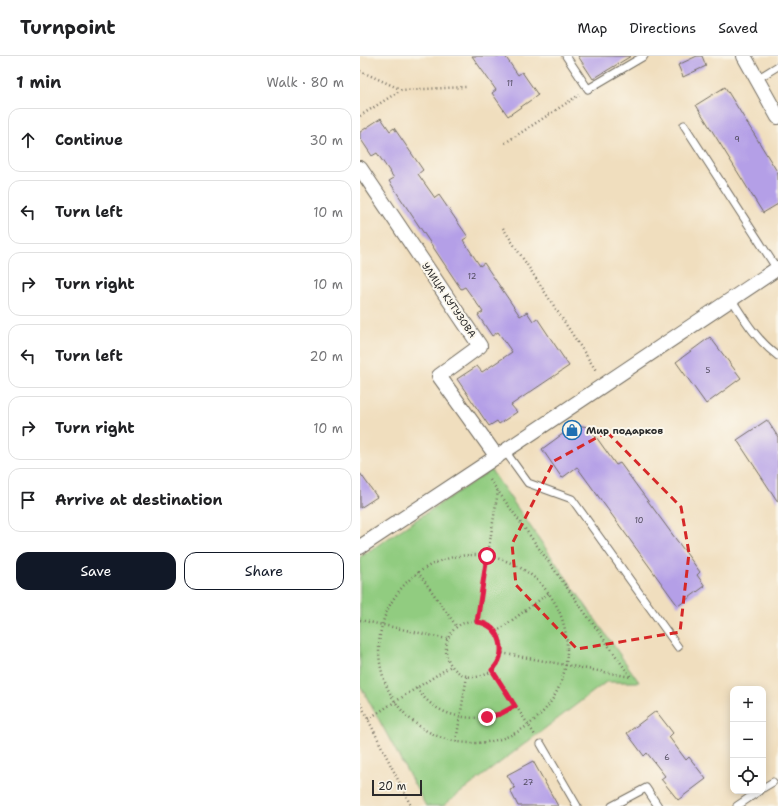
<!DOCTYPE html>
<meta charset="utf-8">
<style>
:root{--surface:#fff;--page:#f2f2f2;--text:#202124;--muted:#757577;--line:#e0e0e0;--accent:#111827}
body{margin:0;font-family:"Shantell Sans",sans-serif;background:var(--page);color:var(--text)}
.controls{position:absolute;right:12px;bottom:12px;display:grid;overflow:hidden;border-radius:8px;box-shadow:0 2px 10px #0003}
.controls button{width:36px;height:36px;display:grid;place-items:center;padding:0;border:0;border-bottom:1px solid var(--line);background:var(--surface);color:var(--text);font:20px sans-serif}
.scale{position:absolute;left:12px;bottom:10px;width:50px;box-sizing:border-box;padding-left:4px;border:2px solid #2b2b2b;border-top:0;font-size:11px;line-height:14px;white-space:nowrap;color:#2b2b2b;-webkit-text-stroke:3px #fbf7ec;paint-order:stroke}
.stop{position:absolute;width:12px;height:12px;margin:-9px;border:3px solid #e11d48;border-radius:50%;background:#fff}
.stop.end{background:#e11d48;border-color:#fff;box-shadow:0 1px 4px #0008}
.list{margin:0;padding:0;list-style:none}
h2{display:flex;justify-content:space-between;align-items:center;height:52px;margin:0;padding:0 16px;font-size:17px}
h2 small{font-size:13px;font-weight:400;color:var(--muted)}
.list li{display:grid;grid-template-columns:26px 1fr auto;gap:12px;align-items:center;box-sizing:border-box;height:64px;margin:0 8px 8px;padding:0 8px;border:1px solid var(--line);border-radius:12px}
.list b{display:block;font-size:15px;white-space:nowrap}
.list em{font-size:13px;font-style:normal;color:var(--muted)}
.actions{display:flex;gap:8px;padding:12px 16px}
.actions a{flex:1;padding:9px 0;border:1px solid var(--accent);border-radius:12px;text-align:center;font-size:14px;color:var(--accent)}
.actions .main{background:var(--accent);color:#fff}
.icon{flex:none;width:22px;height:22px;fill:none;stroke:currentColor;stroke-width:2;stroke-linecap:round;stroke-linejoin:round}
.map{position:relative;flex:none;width:418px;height:750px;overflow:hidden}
header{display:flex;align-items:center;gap:24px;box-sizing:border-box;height:56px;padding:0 20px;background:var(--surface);border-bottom:1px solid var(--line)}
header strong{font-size:19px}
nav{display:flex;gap:22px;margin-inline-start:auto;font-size:14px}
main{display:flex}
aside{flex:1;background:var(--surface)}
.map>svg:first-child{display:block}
.green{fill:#91cc80;stroke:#5e7c56}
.building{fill:#b49fe7}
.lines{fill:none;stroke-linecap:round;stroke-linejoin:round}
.lane-casing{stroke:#706a5e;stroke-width:9}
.street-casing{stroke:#706a5e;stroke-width:16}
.path{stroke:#706a5e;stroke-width:2.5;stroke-dasharray:1 3;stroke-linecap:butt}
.lane{stroke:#fff;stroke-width:7}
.street{stroke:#fff;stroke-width:14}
.route{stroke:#e11d48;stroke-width:5}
.marked{fill:none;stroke:#d62828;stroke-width:3;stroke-dasharray:8 5;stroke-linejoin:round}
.labels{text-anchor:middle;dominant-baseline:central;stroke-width:4;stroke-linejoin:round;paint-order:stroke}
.number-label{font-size:8px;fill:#4d485a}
.street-label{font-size:10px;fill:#2b2b2b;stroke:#fbf7ec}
.poi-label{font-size:10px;font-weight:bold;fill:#2b2b2b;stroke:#fbf7ec;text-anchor:start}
</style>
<header>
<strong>Turnpoint</strong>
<nav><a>Map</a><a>Directions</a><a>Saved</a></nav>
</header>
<main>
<aside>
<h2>1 min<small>Walk · 80 m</small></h2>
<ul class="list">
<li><svg class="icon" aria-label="ahead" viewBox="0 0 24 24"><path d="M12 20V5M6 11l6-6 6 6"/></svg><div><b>Continue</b></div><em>30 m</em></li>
<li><svg class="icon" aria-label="left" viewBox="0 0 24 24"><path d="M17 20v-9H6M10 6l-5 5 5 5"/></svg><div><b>Turn left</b></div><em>10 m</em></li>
<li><svg class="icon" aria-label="right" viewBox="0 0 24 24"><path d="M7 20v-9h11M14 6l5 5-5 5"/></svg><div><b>Turn right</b></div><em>10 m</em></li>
<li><svg class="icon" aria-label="left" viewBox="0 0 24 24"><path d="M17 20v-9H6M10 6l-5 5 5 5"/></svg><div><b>Turn left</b></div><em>20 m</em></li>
<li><svg class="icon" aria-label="right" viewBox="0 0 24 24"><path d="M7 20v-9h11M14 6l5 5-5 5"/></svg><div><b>Turn right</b></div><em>10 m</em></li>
<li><svg class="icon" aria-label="arrive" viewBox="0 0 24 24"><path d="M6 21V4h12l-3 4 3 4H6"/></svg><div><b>Arrive at destination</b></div></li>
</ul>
<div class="actions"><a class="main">Save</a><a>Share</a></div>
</aside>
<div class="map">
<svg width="418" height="750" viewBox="0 0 418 750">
<rect width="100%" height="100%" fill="#fbf7ec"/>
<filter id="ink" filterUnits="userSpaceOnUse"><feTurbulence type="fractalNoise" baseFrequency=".025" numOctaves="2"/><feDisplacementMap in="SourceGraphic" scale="8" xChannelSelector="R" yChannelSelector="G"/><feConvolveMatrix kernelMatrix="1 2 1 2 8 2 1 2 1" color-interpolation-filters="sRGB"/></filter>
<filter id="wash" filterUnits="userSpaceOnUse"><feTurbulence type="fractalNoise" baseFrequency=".012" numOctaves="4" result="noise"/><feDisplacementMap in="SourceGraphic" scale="16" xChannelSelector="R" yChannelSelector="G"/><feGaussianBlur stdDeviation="0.9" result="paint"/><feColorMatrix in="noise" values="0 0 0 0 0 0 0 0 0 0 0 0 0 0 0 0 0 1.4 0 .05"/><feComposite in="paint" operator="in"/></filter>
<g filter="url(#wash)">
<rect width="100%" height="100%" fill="#f0debe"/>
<path class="green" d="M131,414l148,212h-33l-163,124h-17l-66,-121v-128z"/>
<g id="blocks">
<g class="building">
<path d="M112,0h33l13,19 4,-3 16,23 -30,21 -16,-23 4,-3z"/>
<path d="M218,0h53l-38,23z"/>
<path d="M337,0h5l4,10 -23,11 -5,-12z"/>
<path d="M365,31l53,86v31l-15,9 -67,-108z"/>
<path d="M21,62l9,13 4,-3 29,42 -5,4 17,24 4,-3 29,42 -5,3 17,26 4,-3 36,53 7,-4 6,9 4,-3 32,48 -58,39 6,7 -18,12 -2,-3 -8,5 -32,-47 20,-13 5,6 30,-20 -14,-20 -6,4 -14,-21 5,-3 -18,-25 -4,2 -72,-108 5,-3 -17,-25 -5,3 -12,-18v-6z"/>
<path d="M350,281l31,41 -35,26 -30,-42z"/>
<path d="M407,364l11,17v65l-41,-62z"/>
<path d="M215,369l14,2 27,38 4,-2 80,109 -3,3 8,11 -27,20 -101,-139 -15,11 -20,-29z"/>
<path d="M0,417l17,24 -17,11z"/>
<path d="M296,655l17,22 -4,4 17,23 3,-3 17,22 -28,21 -17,-21 4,-3 -18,-23 -3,3 -17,-23z"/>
<path d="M173,705l25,45h-40l-8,-16 5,-2 -8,-13z"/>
</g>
</g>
</g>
<g filter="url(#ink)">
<use href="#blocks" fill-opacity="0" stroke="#706a5e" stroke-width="1"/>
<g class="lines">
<defs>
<g id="lane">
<path d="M206,0l22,33 56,-33"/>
<path d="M397,23l21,-13"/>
<path d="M324,69l93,144"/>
<path d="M372,244c14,22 25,40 46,56"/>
<path d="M145,395l23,32 44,16 106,148"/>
<path d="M181,688l36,62"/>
<path d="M403,732l10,-6"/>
<path d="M252,750l34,-18 12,18"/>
<path d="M377,750l22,-15"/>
</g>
<g id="street">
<path d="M384,0l34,61"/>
<path d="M0,112l120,178 -41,30 58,81"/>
<path d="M0,491l145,-96 273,-183"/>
</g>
</defs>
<use href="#lane" class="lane-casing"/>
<use href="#street" class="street-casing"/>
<g class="path">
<path d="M0,15l40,18"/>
<path d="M0,60l41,-26 66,-3"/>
<path d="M145,87l74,-48"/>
<path d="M143,172l94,144"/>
<path d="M130,424l141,197 -130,-24"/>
<circle cx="113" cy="593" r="94"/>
<path d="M58,516l39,55"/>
<path d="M0,564l87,19"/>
<circle cx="114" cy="593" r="28"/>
<path d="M117,566l21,-131"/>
<path d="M136,576l53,-39"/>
<path d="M132,614l43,65"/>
<path d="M57,632c17,28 52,35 82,26 5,-1 11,-6 16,-8"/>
<path d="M0,647l51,103"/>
<path d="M8,663l83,-53"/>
<path d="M96,685l11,-65"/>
</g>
<use href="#lane" class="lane"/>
<use href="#street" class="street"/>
</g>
</g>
<g class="lines" filter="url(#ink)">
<path class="route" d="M127,661l13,-3 15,-8 -23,-36c17,-15 9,-46 -15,-48l10,-66"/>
</g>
<path class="marked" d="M247,376l74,75 8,46 -9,79 -103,17 -61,-64 -4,-41 42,-83z"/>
<defs>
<symbol id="shop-ring" viewBox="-11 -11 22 22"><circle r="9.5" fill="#fbf7ec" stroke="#1f6fb2" stroke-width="1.5"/><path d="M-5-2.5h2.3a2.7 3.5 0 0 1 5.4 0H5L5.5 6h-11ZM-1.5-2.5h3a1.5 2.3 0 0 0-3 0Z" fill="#1f6fb2"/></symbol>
</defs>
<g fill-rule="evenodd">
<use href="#shop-ring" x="201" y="363" width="22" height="22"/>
</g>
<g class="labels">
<g class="number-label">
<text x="150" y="27">11</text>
<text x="377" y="83">9</text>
<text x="112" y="220">12</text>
<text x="348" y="314">5</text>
<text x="279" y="464">10</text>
<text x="307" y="701">6</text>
<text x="168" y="726">27</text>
</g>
<g class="street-label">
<text transform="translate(89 244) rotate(56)">УЛИЦА КУТУЗОВА</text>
</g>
<g class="poi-label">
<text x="226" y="374">Мир подарков</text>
</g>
</g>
</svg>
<div class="controls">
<button>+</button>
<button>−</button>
<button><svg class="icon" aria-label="locate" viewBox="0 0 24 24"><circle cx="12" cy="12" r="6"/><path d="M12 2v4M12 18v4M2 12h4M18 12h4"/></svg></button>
</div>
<div class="scale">20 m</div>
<div class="stop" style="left:127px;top:500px"></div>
<div class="stop end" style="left:127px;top:661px"></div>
</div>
</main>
